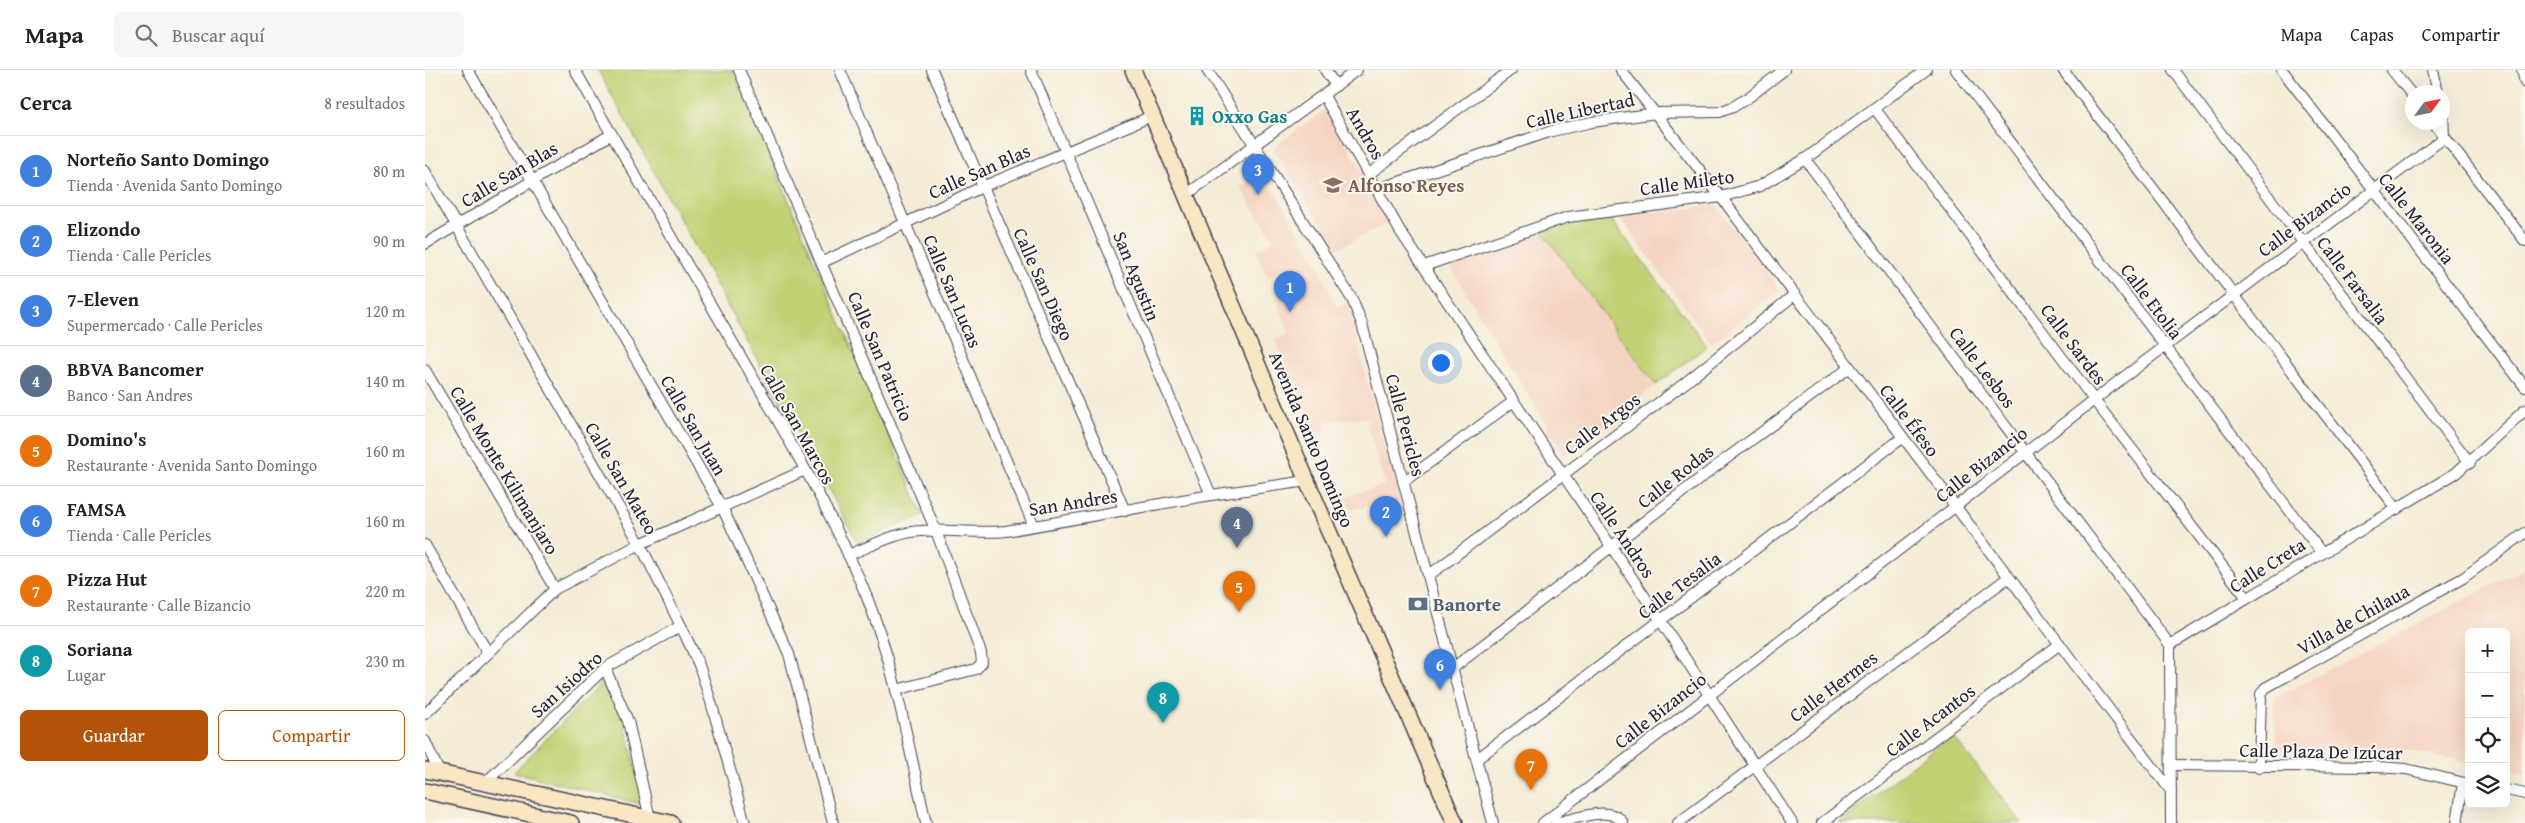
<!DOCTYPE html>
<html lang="es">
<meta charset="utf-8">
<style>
:root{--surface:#fff;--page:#f6f6f6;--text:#222;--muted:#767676;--line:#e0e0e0;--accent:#b45309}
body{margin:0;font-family:"Gentium Book Plus",serif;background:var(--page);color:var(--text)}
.controls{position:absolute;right:15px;bottom:15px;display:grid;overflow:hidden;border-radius:8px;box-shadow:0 5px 20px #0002}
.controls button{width:45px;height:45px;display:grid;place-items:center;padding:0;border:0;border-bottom:1px solid var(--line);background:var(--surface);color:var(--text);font:25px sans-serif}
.compass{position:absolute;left:1980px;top:15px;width:45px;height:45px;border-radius:50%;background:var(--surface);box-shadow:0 5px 20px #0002;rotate:57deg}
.you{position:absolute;left:1015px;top:292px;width:18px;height:18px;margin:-12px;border:4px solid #fff;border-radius:50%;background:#1a73e8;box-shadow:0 0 0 8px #1a73e833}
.badge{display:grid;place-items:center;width:32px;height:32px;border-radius:50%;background:var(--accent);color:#fff;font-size:16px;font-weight:700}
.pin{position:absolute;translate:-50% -41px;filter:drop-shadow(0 1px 2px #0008)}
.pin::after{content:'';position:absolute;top:26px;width:18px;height:15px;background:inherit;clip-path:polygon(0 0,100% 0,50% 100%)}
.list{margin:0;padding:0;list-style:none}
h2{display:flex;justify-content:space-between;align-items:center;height:65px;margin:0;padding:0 20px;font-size:21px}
h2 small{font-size:16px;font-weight:400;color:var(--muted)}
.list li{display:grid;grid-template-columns:32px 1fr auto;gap:15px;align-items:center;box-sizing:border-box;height:70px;padding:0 20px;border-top:1px solid var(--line)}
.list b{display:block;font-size:19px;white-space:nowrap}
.list p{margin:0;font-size:16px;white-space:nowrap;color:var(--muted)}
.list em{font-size:16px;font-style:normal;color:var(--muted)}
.actions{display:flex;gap:10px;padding:15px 20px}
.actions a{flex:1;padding:11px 0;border:1px solid var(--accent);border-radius:8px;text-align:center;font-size:18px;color:var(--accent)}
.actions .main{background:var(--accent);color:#fff}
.icon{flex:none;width:28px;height:28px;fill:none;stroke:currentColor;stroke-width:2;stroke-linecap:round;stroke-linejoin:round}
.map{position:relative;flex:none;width:2100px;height:753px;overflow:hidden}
header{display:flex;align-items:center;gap:30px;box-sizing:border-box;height:70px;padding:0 25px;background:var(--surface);border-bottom:1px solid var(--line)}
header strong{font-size:24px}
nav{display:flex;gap:28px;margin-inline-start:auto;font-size:18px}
.search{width:350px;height:45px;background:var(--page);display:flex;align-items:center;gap:12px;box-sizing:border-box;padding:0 18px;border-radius:8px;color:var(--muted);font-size:19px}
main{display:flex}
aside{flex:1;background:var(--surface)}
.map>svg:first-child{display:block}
.built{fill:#f5d3c1}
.green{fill:#c1d275;stroke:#727a58}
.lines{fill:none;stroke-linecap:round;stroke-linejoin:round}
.minor-casing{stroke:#424052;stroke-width:12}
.secondary-casing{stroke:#424052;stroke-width:18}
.minor{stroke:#fff;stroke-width:10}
.secondary{stroke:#f9e7c3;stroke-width:15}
.labels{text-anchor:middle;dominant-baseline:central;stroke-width:4;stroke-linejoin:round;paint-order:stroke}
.street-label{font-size:19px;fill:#22223b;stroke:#fbf7ec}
.culture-label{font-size:19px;font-weight:bold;fill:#0d838f;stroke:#fbf7ec;text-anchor:start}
.education-label{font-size:19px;font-weight:bold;fill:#785e54;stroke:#fbf7ec;text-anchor:start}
.service-label{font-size:19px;font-weight:bold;fill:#4e5e75;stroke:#fbf7ec;text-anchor:start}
</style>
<header>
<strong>Mapa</strong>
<div class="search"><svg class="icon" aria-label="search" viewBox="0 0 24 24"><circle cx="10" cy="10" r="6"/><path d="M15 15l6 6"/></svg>Buscar aquí</div>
<nav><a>Mapa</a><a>Capas</a><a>Compartir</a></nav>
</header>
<main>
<aside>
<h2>Cerca<small>8 resultados</small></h2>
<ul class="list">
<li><span class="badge" style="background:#3f7fe0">1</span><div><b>Norteño Santo Domingo</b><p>Tienda · Avenida Santo Domingo</p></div><em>80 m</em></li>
<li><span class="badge" style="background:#3f7fe0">2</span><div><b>Elizondo</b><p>Tienda · Calle Pericles</p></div><em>90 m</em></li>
<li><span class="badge" style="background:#3f7fe0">3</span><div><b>7-Eleven</b><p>Supermercado · Calle Pericles</p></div><em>120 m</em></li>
<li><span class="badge" style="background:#5c6f8a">4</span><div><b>BBVA Bancomer</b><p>Banco · San Andres</p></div><em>140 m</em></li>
<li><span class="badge" style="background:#e8710a">5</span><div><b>Domino's</b><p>Restaurante · Avenida Santo Domingo</p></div><em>160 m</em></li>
<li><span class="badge" style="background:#3f7fe0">6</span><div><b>FAMSA</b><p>Tienda · Calle Pericles</p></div><em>160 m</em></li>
<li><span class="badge" style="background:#e8710a">7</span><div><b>Pizza Hut</b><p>Restaurante · Calle Bizancio</p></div><em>220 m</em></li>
<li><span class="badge" style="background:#0f9aa8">8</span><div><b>Soriana</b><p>Lugar</p></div><em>230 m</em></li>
</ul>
<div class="actions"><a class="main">Guardar</a><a>Compartir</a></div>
</aside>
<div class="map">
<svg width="2100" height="753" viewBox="0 0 2100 753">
<rect width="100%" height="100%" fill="#fbf7ec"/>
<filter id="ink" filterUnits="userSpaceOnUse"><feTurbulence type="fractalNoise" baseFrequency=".02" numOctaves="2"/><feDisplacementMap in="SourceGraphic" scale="10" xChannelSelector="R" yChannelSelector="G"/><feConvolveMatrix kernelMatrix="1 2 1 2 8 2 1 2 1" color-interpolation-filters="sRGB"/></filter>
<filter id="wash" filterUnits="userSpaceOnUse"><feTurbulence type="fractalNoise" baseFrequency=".0096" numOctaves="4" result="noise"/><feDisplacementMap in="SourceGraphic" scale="20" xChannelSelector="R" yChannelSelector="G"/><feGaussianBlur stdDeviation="1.12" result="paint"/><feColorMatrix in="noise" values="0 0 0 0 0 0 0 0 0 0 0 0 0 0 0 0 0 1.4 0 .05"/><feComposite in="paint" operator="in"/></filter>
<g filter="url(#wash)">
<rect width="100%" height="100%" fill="#f5ecd7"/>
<g class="built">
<path d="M901,38l64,113 -53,28 -64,-101z"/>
<path d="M838,102l54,91 20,45 11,-6 28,115 25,85 -50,7 -5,-12 39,-12 -19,-64 8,-4 -50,5 3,9 -13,2 -39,-94 14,-6 -13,-35 17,-8 -11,-22 -14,9 -12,-26 18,-11 -34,-53z"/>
<path d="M1291,135l64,85 -69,53 -92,-127z"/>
<path d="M1117,161l114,154 -91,70 -116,-190z"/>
<path d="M2100,498v206l-19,-4v-138h-37v131l-76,-15 -116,4 -3,-54z"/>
</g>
<g class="green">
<path d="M173,0h135l190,445 -65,28z"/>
<path d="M1186,149l96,127 -51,39 -114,-154z"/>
<path d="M179,610l18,33 23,92 -131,-33z"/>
<path d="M1527,665l70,88h-183z"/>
</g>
</g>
<g filter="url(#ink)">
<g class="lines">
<defs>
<g id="minor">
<path d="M43,0l255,439 66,145 44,169"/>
<path d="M150,0c53,94 108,187 162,280 47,81 96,163 131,250 28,71 41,149 58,223"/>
<path d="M314,0l197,461 45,122 1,10 -6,6 -80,21"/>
<path d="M415,0l194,456"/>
<path d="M507,0l193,441"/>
<path d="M606,0l180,425"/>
<path d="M782,0l145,229 10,25 131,499"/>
<path d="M900,0l11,16"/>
<path d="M1196,0l100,127 450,594"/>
<path d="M1531,0l365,482"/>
<path d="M1638,0l334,439"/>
<path d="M1748,0l297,393"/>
<path d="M1857,0l243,317"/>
<path d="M1967,0l21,26"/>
<path d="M2008,0l5,22"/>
<path d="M2097,0l3,13"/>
<path d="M899,26l76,135 261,390 131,202"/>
<path d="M1450,39l219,291 153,198"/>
<path d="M2008,52l92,119"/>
<path d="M1380,89l365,486"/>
<path d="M0,101l215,373 41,82 18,39 12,37 34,121"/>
<path d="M944,104l142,-104"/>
<path d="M953,119l174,-58 40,-9 64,-9 63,-1 14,-5 16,-10 35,-27"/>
<path d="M761,125l171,-125"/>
<path d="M0,174l187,-110"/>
<path d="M398,192l159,-75 170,-71"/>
<path d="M999,196l144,-49 153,-20 39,-11 45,-27 121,-89"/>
<path d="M0,300l130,219"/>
<path d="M978,412l111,-81"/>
<path d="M0,475l63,108"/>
<path d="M423,485c22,-8 48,-23 73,-24 28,-2 56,3 85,0l205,-36 96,-14"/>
<path d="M1003,506l257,-193 109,-88"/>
<path d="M1745,575l286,-172 69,-63"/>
<path d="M1745,575l1,178"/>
<path d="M180,598l23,53 22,98"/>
<path d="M1028,598l270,-207 126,-93"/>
<path d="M0,644l130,-125 85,-45 165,-74"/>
<path d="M0,671l15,33"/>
<path d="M1052,689l425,-321"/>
<path d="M1746,695l207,2 28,2 63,15"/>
<path d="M1834,698l2,-74 4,-6 198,-110 62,-45"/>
<path d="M60,713l120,-115 76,-42"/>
<path d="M2081,720l19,4"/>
<path d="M1118,753l581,-446 320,-239 -1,-28"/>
<path d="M1131,753c19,-4 55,-19 67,0"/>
<path d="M1253,753l331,-246"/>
<path d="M1397,753l238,-179"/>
<path d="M2032,753l6,-40"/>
</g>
<g id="secondary">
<path d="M708,0l174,411 148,342"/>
<path d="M0,700l246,53"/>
<path d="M0,721l146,32"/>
</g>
</defs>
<use href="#minor" class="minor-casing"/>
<use href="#secondary" class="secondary-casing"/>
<use href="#minor" class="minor"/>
<use href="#secondary" class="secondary"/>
</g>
</g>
<defs>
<symbol id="building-bare" viewBox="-9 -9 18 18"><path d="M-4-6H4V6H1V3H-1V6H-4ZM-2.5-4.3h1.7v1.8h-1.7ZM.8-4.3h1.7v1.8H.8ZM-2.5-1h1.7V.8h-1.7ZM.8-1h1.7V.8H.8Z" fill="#0f9aa8" stroke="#fbf7ec" stroke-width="2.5" paint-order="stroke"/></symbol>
<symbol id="university-bare" viewBox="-9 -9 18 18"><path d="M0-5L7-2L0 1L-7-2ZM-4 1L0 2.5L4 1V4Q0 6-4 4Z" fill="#8d6e63" stroke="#fbf7ec" stroke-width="2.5" paint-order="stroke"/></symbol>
<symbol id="bank-bare" viewBox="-9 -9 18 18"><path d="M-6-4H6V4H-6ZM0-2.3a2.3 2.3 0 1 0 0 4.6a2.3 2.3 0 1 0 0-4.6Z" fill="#5c6f8a" stroke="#fbf7ec" stroke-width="2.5" paint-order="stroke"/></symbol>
</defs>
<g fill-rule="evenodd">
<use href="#building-bare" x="758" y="32" width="28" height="28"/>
<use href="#university-bare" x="894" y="101" width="28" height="28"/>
<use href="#bank-bare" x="979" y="520" width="28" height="28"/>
</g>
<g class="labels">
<g class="street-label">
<text transform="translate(1155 40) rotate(-12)">Calle Libertad</text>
<text transform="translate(941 63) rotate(60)">Andros</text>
<text transform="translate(554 101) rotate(-24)">Calle San Blas</text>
<text transform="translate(84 104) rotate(-31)">Calle San Blas</text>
<text transform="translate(1262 112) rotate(-8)">Calle Mileto</text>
<text transform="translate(1992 148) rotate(52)">Calle Maronia</text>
<text transform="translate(1879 149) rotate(-37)">Calle Bizancio</text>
<text transform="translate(712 206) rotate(68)">San Agustin</text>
<text transform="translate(1928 210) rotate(53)">Calle Farsalia</text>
<text transform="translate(619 214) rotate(66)">Calle San Diego</text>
<text transform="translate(528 221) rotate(67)">Calle San Lucas</text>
<text transform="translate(1727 231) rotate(53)">Calle Etolia</text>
<text transform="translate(1649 274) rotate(53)">Calle Sardes</text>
<text transform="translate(456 286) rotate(67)">Calle San Patricio</text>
<text transform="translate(1558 297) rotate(53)">Calle Lesbos</text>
<text transform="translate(1485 350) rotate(53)">Calle Éfeso</text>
<text transform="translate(1177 353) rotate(-37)">Calle Argos</text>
<text transform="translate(373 354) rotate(61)">Calle San Marcos</text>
<text transform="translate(269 355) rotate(60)">Calle San Juan</text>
<text transform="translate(981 355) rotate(75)">Calle Pericles</text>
<text transform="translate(887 369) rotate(67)">Avenida Santo Domingo</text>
<text transform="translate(1556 394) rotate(-38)">Calle Bizancio</text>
<text transform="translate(80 400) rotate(59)">Calle Monte Kilimanjaro</text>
<text transform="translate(1250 406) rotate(-38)">Calle Rodas</text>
<text transform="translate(197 408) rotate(60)">Calle San Mateo</text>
<text transform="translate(648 432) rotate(-9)">San Andres</text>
<text transform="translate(1198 464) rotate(56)">Calle Andros</text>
<text transform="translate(1842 495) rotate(-32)">Calle Creta</text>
<text transform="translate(1254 515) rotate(-37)">Calle Tesalia</text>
<text transform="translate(1928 549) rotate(-29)">Villa de Chilaua</text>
<text transform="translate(141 614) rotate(-42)">San Isiodro</text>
<text transform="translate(1408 616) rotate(-37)">Calle Hermes</text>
<text transform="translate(1235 640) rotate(-38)">Calle Bizancio</text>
<text transform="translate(1505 650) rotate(-37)">Calle Acantos</text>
<text transform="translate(1896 681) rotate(1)">Calle Plaza De Izúcar</text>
</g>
<g class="culture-label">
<text x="787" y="46">Oxxo Gas</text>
</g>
<g class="education-label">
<text x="923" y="115">Alfonso Reyes</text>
</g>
<g class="service-label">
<text x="1008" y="534">Banorte</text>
</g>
</g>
</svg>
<div class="controls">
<button>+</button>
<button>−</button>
<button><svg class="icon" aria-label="locate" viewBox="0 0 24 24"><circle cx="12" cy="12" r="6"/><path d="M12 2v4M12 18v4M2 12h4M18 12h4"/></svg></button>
<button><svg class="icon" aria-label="layers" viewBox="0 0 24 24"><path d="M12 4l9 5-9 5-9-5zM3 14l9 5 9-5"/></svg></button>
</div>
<svg class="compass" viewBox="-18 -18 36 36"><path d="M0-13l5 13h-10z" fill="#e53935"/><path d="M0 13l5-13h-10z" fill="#767676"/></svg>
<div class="you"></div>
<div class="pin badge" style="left:865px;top:242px;background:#3f7fe0">1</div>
<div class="pin badge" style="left:961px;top:467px;background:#3f7fe0">2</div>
<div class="pin badge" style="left:833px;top:125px;background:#3f7fe0">3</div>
<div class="pin badge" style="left:812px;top:478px;background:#5c6f8a">4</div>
<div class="pin badge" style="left:814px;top:542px;background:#e8710a">5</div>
<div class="pin badge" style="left:1015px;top:620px;background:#3f7fe0">6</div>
<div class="pin badge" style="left:1106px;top:720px;background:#e8710a">7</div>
<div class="pin badge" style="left:738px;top:653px;background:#0f9aa8">8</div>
</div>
</main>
